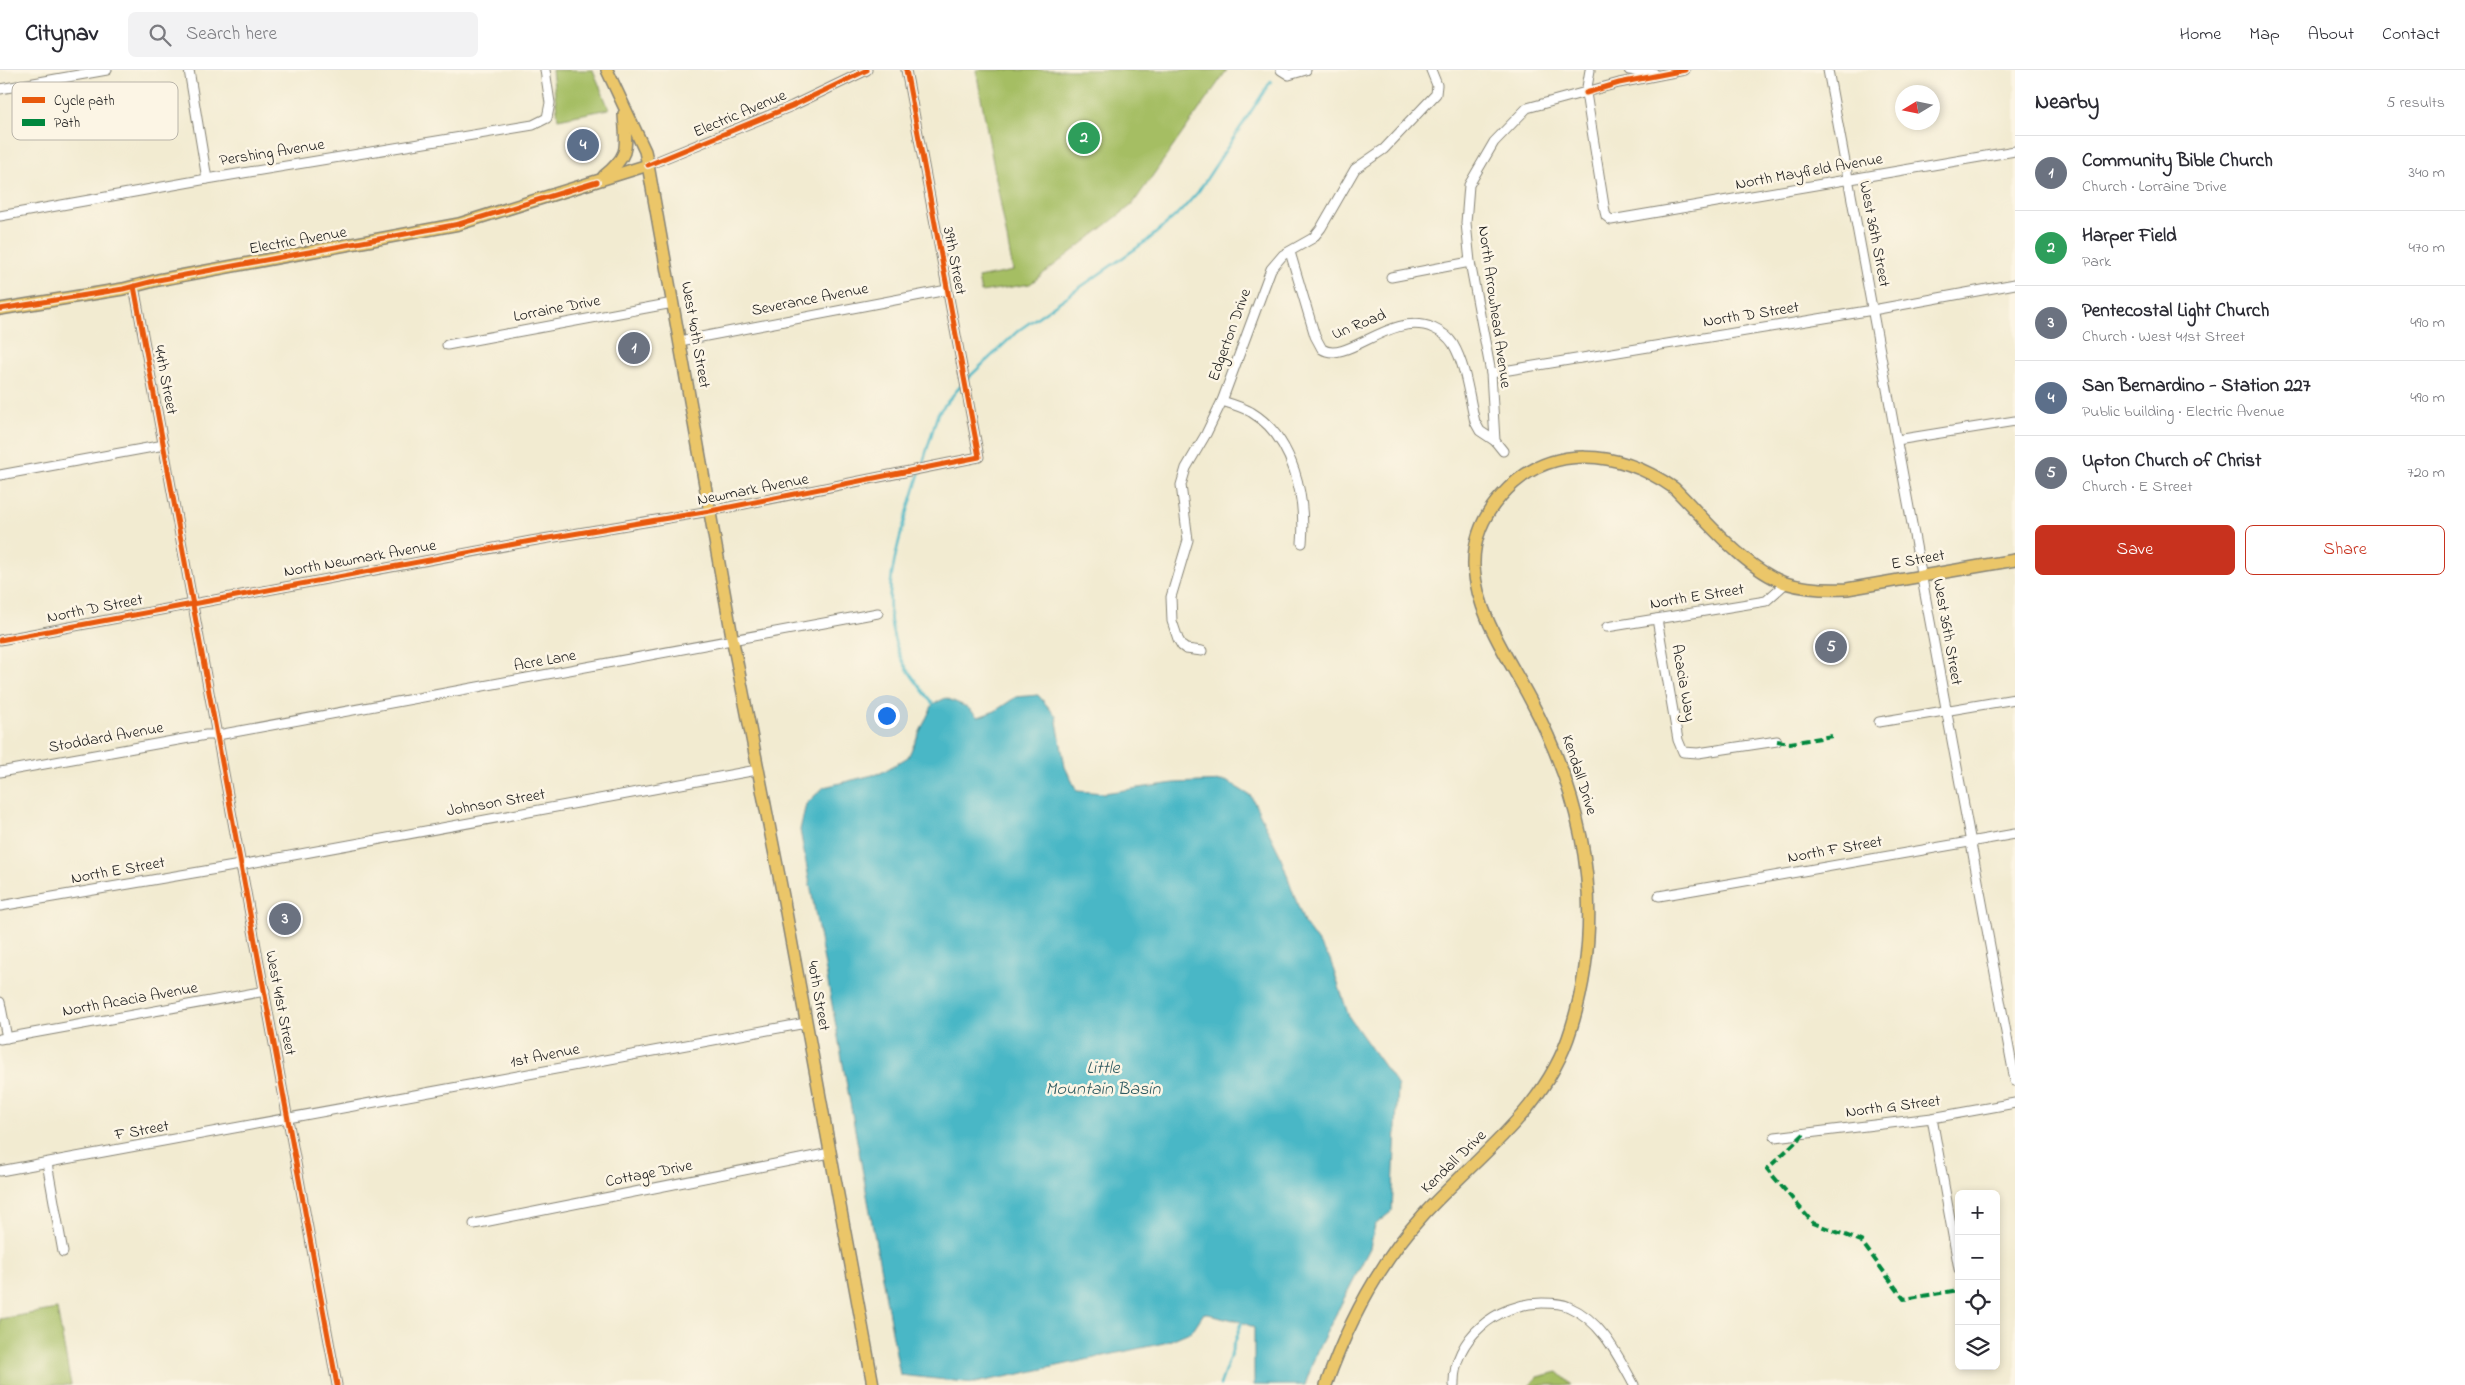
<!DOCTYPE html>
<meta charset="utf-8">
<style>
:root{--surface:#fff;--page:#f2f2f3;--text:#2b2b33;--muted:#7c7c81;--line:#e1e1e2;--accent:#c8321e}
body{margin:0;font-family:"Indie Flower",sans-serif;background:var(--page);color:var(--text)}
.controls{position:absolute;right:15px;bottom:15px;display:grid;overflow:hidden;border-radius:8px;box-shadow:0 2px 8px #0003}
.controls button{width:45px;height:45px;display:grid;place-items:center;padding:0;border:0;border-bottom:1px solid var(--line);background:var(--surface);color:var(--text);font:25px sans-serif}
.compass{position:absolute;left:1895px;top:15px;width:45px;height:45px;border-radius:50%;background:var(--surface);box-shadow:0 2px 8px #0003;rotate:260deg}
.you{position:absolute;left:886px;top:645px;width:18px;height:18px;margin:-12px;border:4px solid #fff;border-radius:50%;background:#1a73e8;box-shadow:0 0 0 8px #1a73e833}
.badge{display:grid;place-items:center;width:32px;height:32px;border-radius:50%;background:var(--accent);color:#fff;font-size:16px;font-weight:700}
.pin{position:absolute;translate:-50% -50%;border:2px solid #fff;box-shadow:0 1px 5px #0006}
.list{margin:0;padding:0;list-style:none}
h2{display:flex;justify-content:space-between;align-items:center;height:65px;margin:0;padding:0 20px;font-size:21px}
h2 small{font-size:16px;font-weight:400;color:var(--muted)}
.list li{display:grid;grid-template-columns:32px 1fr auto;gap:15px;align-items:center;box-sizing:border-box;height:75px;padding:0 20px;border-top:1px solid var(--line)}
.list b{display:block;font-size:19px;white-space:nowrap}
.list p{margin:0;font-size:16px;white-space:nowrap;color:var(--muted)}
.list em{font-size:16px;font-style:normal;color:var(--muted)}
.actions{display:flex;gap:10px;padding:15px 20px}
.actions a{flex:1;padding:11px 0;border:1px solid var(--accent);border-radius:8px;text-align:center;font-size:18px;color:var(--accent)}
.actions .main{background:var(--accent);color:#fff}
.icon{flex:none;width:28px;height:28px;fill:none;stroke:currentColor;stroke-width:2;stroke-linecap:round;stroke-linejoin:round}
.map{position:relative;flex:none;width:2015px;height:1315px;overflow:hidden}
header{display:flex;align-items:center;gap:30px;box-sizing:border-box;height:70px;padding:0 25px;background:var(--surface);border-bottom:1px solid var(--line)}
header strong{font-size:24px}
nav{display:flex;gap:28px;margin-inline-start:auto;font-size:18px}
.search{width:350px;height:45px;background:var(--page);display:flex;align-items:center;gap:12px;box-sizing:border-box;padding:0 18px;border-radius:8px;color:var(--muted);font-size:19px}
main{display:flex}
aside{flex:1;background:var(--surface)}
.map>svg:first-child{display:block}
.green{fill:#a5be64;stroke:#606d40}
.water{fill:#4ab7c6;stroke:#336a71}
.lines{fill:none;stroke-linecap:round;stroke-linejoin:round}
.stream{stroke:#4ab7c6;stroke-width:2.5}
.minor-casing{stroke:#878476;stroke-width:11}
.major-casing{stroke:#878476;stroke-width:14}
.minor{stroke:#fff;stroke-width:9}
.major{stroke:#ebc669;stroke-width:11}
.quiet{stroke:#00873e;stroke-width:4;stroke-dasharray:8 4;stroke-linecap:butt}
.cycleway-casing{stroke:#fcf5e5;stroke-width:8}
.cycleway{stroke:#e8590c;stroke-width:5}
.labels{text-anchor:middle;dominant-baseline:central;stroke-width:5;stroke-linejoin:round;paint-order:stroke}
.street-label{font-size:16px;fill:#1c1c1c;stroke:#fcf5e5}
.water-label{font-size:18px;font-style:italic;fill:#2e5a60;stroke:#fcf5e5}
.key{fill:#fcf5e5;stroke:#b9b4a9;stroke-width:1}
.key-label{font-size:14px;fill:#1c1c1c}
</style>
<header>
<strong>Citynav</strong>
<div class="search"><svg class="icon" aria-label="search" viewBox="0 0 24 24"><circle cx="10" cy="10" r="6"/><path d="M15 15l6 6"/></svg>Search here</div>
<nav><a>Home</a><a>Map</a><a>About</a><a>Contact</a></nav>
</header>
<main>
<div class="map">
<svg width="2015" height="1315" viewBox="0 0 2015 1315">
<rect width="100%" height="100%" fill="#fcf5e5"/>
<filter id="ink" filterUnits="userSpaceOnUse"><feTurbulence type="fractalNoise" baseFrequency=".02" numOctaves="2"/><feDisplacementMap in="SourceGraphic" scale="10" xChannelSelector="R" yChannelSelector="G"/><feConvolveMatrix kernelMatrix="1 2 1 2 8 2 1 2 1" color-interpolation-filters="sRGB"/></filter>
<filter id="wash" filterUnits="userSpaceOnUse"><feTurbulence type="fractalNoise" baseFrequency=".0096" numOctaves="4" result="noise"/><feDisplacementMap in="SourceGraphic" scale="20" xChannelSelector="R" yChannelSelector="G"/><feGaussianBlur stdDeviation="1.12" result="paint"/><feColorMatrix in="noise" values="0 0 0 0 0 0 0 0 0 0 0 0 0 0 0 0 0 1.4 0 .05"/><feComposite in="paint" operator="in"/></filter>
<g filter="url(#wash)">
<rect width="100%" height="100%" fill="#f2ebd1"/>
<g class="green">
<path d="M552,0h41l16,39 -51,10z"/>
<path d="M976,0h251l-95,135 -102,79 -49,8 -3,-14 35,-7z"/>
<path d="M57,1239l14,76h-71v-66z"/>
<path d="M1558,1302l14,13h-42l7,-8z"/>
</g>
<path class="water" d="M1038,625l18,21 9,51 12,24 27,2 70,-10 52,-2 25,15 29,59 24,68 26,36 19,58 49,69 -6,125 -17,14 -5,23 -53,103 -12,34h-51v-57l-12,-6 -38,-9 -12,18 -28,12 -144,31 -46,9 -74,-8 -100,-545 6,-26 18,-17 57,-14 27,-16 25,-53 13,-6 21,9 11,10 17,-6 21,-14z"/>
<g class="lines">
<g class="stream">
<path d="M967,309l52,-49 129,-90 33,-29 17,-19 73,-111"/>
<path d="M922,396l16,-53 25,-30"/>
<path d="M920,401c-18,63 -50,134 -14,196 8,13 18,25 27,37"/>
<path d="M1220,1315l22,-63"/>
</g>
</g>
</g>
<g filter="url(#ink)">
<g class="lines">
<defs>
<g id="minor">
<path d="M189,0l18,109"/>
<path d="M1281,0l8,5 17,-5"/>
<path d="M1590,0l-4,23 19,119 1,4 5,4 404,-69"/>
<path d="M1629,0l25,3"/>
<path d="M1828,0l187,1011"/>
<path d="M0,19l107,-19"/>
<path d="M648,95l144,-59 75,-36"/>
<path d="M0,146l207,-37 326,-54 14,-7 3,-15 -5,-33"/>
<path d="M1290,182l25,84 7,13c25,16 69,-39 111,-21 9,4 15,8 20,16 13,22 16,53 22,78l5,9 15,10"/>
<path d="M1391,207l79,-15"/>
<path d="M134,216l203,1099"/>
<path d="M680,271l267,-51"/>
<path d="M447,275l226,-42"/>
<path d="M1491,303l382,-63 142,-26"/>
<path d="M1222,331c10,3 20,6 29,11 43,26 55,85 51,131"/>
<path d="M1897,370l118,-19"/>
<path d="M1503,381l-8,-10 -4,-68 -21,-111 -4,-39 3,-38 25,-43 33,-34 92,-25 66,-13"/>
<path d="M0,405l164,-30"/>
<path d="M1657,549l21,121 5,12 15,1 79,-12"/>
<path d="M1607,557l159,-26 20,-18"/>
<path d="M0,570l531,-99 179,-30 269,-54 -73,-387"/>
<path d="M1202,581l-16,-2 -4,-3 -4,-7 -6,-18 -1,-24 17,-57 -7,-55 5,-17 20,-34 16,-33 49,-132 12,-14 30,-17 8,-10 34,-59 29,-20 52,-55 1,-9 -6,-15"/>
<path d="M1879,652l136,-23"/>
<path d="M0,702l206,-37h12l660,-122"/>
<path d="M1659,826l356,-62"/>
<path d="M0,836l240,-41 517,-95"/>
<path d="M0,932l7,36"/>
<path d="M0,969l265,-48"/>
<path d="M1932,1048l27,151"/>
<path d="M1775,1067l157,-19 83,-15"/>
<path d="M47,1093l16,89"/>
<path d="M0,1101l806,-148"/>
<path d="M474,1154l356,-71"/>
<path d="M1454,1315c-1,-47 44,-82 88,-82 9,0 20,0 27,4 33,14 49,49 65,78"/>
</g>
<g id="major">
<path d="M607,0l38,81 3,14 85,477 50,254 90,489"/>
<path d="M604,106c27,-22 22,-29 20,-62"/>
<path d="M0,239l123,-20 35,-9 301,-56 189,-59"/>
<path d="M1326,1315c22,-62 53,-122 98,-171 54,-59 123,-105 147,-185 36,-115 14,-227 -41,-330 -22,-42 -53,-84 -56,-132 -1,-27 9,-51 27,-71 48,-55 118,-46 173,-8 31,31 70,80 111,95 20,6 41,7 62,6l168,-29"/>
</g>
</defs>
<use href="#minor" class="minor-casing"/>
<use href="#major" class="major-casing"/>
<use href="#minor" class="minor"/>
<use href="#major" class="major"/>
<g class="quiet">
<path d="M1777,671l13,2 42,-7"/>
<path d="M1804,1064l-37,35 46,54 48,18 43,58 55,-9"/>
</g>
<defs>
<g id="cycleway">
<path d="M1586,23l33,-10 66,-13"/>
<path d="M648,95l144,-59 75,-36"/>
<path d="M134,216l203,1099"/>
<path d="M0,239l123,-20 35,-9 301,-56 138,-42"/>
<path d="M0,570l531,-99 179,-30 269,-54 -73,-387"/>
</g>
</defs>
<use href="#cycleway" class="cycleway-casing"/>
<use href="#cycleway" class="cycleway"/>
</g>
</g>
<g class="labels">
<g class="street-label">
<text transform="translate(740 44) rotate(-23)">Electric Avenue</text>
<text transform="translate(272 83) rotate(-9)">Pershing Avenue</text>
<text transform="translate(1809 102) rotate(-10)">North Mayfield Avenue</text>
<text transform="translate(1874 164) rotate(79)">West 36th Street</text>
<text transform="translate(298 171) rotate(-10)">Electric Avenue</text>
<text transform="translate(954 191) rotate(79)">39th Street</text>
<text transform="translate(810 230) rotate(-11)">Severance Avenue</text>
<text transform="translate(1494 237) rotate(82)">North Arrowhead Avenue</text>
<text transform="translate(557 239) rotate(-11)">Lorraine Drive</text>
<text transform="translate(1751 245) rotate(-9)">North D Street</text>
<text transform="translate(1359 255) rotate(-22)">Un Road</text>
<text transform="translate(695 265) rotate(80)">West 40th Street</text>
<text transform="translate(1230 265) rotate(-70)">Edgerton Drive</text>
<text transform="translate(165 310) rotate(79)">44th Street</text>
<text transform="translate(753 420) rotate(-11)">Newmark Avenue</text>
<text transform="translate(360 489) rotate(-10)">North Newmark Avenue</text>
<text transform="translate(1918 490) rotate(-10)">E Street</text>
<text transform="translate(1697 527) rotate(-9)">North E Street</text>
<text transform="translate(95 539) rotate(-11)">North D Street</text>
<text transform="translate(1947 562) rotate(80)">West 36th Street</text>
<text transform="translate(545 591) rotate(-10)">Acre Lane</text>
<text transform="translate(1683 613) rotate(80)">Acacia Way</text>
<text transform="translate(106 668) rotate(-10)">Stoddard Avenue</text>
<text transform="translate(1579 705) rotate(72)">Kendall Drive</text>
<text transform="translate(496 733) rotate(-10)">Johnson Street</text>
<text transform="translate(1835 780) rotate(-10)">North F Street</text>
<text transform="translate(118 801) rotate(-10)">North E Street</text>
<text transform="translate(818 926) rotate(80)">40th Street</text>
<text transform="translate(130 930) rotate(-10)">North Acacia Avenue</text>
<text transform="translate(280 933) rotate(79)">West 41st Street</text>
<text transform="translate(545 986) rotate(-11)">1st Avenue</text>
<text transform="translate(1893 1037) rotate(-7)">North G Street</text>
<text transform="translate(142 1061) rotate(-10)">F Street</text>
<text transform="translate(1454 1092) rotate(-44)">Kendall Drive</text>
<text transform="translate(649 1104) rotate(-11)">Cottage Drive</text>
</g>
<g class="water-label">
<text x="1103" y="999">Little<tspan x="1103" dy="21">Mountain Basin</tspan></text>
</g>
</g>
<rect x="12" y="12" width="166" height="58" rx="8" class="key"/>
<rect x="22" y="27" width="23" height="6" fill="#e8590c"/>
<rect x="22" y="49" width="23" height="7" fill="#00873e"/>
<g class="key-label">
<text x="54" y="35">Cycle path</text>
<text x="54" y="57">Path</text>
</g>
</svg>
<div class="controls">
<button>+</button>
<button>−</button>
<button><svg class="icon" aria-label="locate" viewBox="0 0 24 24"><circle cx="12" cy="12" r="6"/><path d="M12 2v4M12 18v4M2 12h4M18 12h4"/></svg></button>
<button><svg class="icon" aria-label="layers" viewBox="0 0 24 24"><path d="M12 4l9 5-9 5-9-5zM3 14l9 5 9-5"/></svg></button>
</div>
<svg class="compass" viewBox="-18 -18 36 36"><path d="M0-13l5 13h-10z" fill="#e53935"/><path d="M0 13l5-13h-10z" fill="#7c7c81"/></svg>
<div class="you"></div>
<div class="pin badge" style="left:634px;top:278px;background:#6b7280">1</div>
<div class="pin badge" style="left:1084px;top:68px;background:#2e9e5b">2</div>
<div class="pin badge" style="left:285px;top:849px;background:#6b7280">3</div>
<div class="pin badge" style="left:583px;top:75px;background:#5c6f8a">4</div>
<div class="pin badge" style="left:1831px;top:577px;background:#6b7280">5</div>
</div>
<aside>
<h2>Nearby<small>5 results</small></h2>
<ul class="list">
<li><span class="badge" style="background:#6b7280">1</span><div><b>Community Bible Church</b><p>Church · Lorraine Drive</p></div><em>340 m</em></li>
<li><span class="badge" style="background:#2e9e5b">2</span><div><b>Harper Field</b><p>Park</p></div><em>470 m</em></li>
<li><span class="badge" style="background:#6b7280">3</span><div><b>Pentecostal Light Church</b><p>Church · West 41st Street</p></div><em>490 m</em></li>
<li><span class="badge" style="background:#5c6f8a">4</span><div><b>San Bernardino - Station 227</b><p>Public building · Electric Avenue</p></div><em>490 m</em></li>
<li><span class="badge" style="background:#6b7280">5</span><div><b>Upton Church of Christ</b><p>Church · E Street</p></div><em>720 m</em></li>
</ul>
<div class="actions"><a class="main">Save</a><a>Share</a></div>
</aside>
</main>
